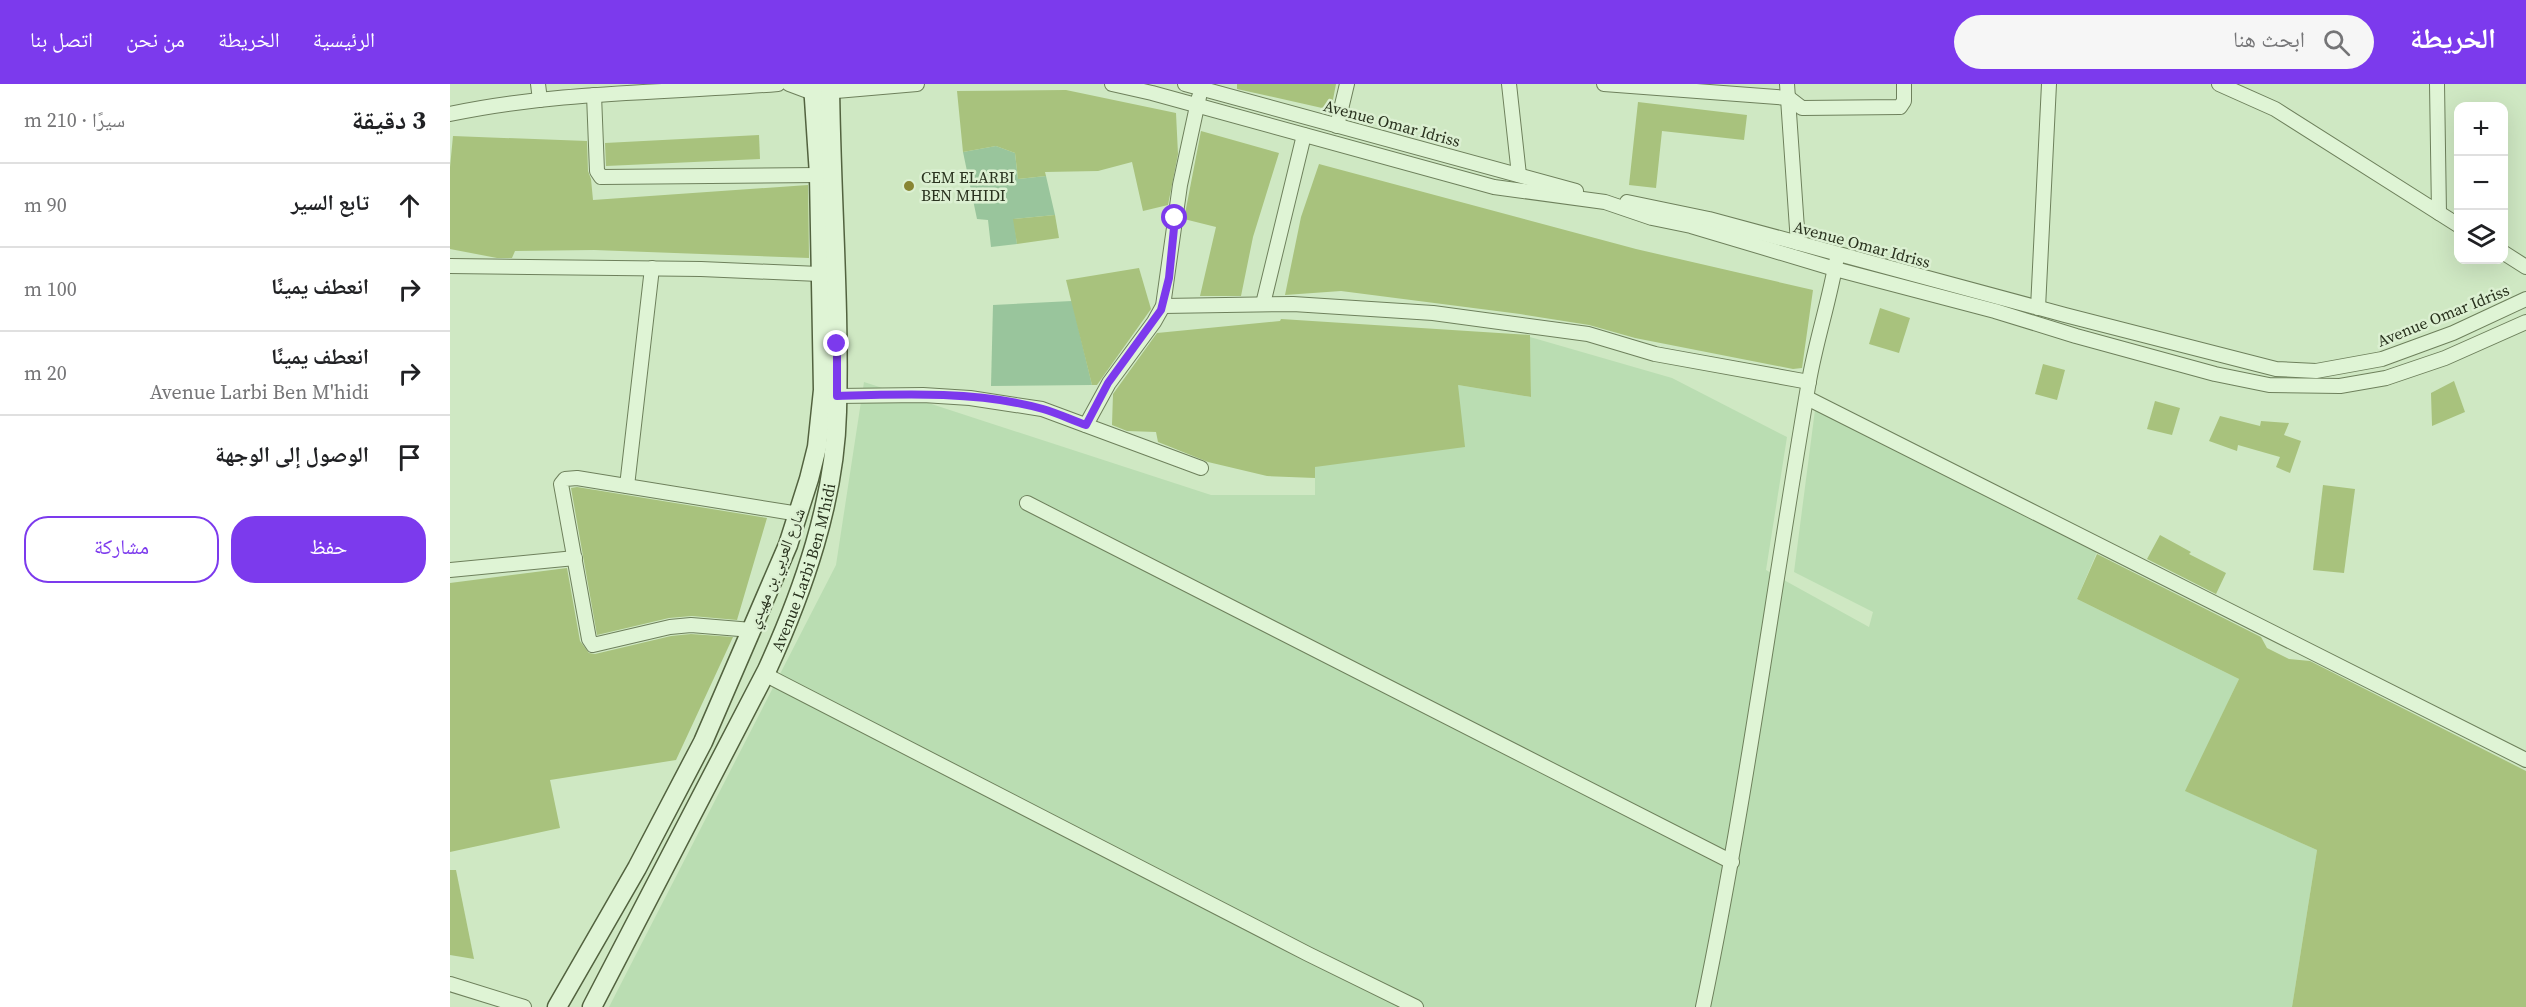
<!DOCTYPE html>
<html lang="ar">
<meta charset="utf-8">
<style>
:root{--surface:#fff;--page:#f6f6f6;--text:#202124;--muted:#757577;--line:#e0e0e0;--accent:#7c3aed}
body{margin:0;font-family:"Source Serif 4","Noto Naskh Arabic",serif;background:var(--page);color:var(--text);direction:rtl}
.controls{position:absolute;right:18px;top:18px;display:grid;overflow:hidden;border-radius:12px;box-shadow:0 6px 24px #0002}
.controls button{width:54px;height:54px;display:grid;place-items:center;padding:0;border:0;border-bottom:2px solid var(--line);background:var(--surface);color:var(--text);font:30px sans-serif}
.stop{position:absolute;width:18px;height:18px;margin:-14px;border:4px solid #7c3aed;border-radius:50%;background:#fff}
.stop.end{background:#7c3aed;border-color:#fff;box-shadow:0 2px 6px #0008}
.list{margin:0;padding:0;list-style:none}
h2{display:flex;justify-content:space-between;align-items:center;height:78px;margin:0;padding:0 24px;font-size:26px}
h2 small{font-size:20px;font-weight:400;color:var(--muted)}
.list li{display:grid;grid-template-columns:39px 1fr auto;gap:18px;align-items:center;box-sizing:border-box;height:84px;padding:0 24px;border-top:2px solid var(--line)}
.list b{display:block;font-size:22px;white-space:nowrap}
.list p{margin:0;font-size:20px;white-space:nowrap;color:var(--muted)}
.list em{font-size:20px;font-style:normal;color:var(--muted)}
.actions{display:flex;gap:12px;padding:18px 24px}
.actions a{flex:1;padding:14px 0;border:2px solid var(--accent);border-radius:24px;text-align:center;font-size:21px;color:var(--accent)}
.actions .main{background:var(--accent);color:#fff}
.icon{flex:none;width:33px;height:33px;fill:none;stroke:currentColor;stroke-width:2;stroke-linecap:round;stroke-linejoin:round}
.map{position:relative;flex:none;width:2076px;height:923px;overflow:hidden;direction:ltr}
header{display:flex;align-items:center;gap:36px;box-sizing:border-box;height:84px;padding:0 30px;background:var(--accent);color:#fff}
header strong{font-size:28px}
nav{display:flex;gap:33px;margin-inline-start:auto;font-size:21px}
.search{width:420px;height:54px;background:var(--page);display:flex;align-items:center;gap:15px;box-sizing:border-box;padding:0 21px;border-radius:33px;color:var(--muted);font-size:22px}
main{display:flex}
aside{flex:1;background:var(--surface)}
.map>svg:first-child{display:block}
.farmland{fill:#baddb2}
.green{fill:#99c59c}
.building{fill:#a8c27d}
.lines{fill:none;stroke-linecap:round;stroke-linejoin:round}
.minor-casing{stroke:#6e805c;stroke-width:16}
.secondary-casing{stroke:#52623f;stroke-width:21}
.minor{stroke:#dff4d5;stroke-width:14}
.secondary{stroke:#dff4d5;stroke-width:18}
.route{stroke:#7c3aed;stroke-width:8}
.poi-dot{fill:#888533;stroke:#dcf0d2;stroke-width:2}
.labels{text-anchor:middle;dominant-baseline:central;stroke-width:5;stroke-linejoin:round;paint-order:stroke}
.street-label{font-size:16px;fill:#29321e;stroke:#dcf0d2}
.poi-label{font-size:16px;fill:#29321e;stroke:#dcf0d2;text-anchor:start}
</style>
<header>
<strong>الخريطة</strong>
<div class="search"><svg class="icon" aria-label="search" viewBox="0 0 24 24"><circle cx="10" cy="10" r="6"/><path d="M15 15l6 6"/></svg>ابحث هنا</div>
<nav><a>الرئيسية</a><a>الخريطة</a><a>من نحن</a><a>اتصل بنا</a></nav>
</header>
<main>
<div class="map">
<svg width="2076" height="923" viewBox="0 0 2076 923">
<rect width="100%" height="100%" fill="#cfe8c3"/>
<path class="farmland" d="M1080,253l142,41 115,59 -21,133 103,57 4,-15 -79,-40 21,-162 282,142 -20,47 162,80 -53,112 131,59 -25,157h-1683l227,-442 28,-183 347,113h104v-28l143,-82 73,12z"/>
<g class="green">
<path d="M546,62l19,7 3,26 28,-3 9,39 -41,4 3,25 -26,3 -3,-27 -11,-1 -14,-67z"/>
<path d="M622,217l20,84 -101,1 2,-81z"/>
</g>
<g class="building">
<path d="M787,0h99l-5,26 -94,-21z"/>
<path d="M616,6l110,23 2,41 -10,51 -25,6 -11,-49 -34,9 -53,1 1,4 -28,3 -3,-26 -19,-7 -33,6 -6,-61z"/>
<path d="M1188,18l109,13 -3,25 -82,-9 -6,57 -27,-3z"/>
<path d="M751,47l78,22 -26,84 -12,59h-41l16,-69 -32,-8z"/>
<path d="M309,51l1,24 -154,7 -1,-23z"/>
<path d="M3,52l134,5 1,30 3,8 2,21 215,-15 1,73 -215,-8 -79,1 -3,7h-15l-47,-9v-82z"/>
<path d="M869,80l317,85 177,41 -11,78 -9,1 -158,-31 -46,-13 -69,-11 -179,-23 -56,4 16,-78z"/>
<path d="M605,131l4,23 -42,6 -4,-25z"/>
<path d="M689,184l12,41 -54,76h-5l-26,-105z"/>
<path d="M1430,224l30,10 -11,35 -30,-9z"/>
<path d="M831,235l249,16 1,62 -73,-12 7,62 -150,20v11l-48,-2 -59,-14 -50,-20 -2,-10 -29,-1 -15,-6 1,-31 44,-61 123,-12z"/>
<path d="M1593,280l22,6 -8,30 -22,-6z"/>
<path d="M2004,297l11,31 -33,14 -1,-33z"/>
<path d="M1705,317l25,7 -8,27 -25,-6z"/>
<path d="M1770,332l40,10 1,-5 28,2 -5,12 17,6 -11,32 -14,-6 4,-10 -42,-12 -1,6 -28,-10z"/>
<path d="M1873,401l32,4 -11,84 -31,-3z"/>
<path d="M127,403l190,31 -30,102 -45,-4 -23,2 -72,17 -26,-147z"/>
<path d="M1710,451l31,17 -2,2 37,19 -10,21 -69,-35z"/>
<path d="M1647,470l164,83 6,11 22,11 21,2 216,110v236h-234l25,-157 -132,-59 54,-112 -162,-80z"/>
<path d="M117,484l13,73 9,12 6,1 76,-18 20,-2 42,3 -57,123 -126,20 10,48 -110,24v-269z"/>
<path d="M0,786h6l18,89 -24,-4z"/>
</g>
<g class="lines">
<defs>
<g id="minor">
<path d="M88,0l2,16"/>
<path d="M339,0l24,9 104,-9"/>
<path d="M662,0l40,9 342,94 111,15 47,16 39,8 144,43 160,42 81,25 139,38 54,11 71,1 46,-8 59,-20 81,-36"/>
<path d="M735,0l391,107"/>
<path d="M1059,0l10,91"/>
<path d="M1154,0l185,14 13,10 98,-1 4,-6v-17"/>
<path d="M1337,0l11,159"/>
<path d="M1769,0l56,25 183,116"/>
<path d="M1987,0l2,129"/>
<path d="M144,11l3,76 4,6 218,-2"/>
<path d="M0,30c108,-23 219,-21 328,-30"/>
<path d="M887,42l10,-42"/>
<path d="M1177,118l82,17 356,96 211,54 40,2 66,-12 71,-26 73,-34"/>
<path d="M2054,169l22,14"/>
<path d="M0,182l251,3 118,5"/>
<path d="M813,220l41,-169"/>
<path d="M713,222l130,-2 140,9 155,21 67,20 154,28"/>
<path d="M1588,224l11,-224"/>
<path d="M387,312l86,-1 47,3 72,11 159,59"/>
<path d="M1357,314l719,362"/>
<path d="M636,341l23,-42 45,-61 9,-16 17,-121 19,-88"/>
<path d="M177,402l25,-218"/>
<path d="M577,419l705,359"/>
<path d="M0,486l125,-12"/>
<path d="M302,546l-61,-5 -21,2 -77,18 -4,-6 -28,-155 4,-5 12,-1 222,36"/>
<path d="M314,590l544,280 108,53"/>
<path d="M0,900l74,23"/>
<path d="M1253,923c43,-207 70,-417 106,-626 7,-40 20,-79 27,-119"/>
</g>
<g id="secondary">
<path d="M107,923l80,-139 66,-126 85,-197 21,-66 8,-32 6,-57 -4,-215 -6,-91"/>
<path id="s1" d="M142,923l175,-337c36,-79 68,-169 70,-258 3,-109 -6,-219 -7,-328"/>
</g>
</defs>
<use href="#minor" class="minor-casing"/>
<use href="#secondary" class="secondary-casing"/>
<use href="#minor" class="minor"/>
<use href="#secondary" class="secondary"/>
</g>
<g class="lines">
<path class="route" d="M387,260v52c65,-2 142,-5 206,13 14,4 29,11 43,16l22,-42 53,-73 8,-32 6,-60"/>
</g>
<circle class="poi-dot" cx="459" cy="102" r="6"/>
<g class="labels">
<g class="street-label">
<text transform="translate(942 39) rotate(15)">Avenue Omar Idriss</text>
<text transform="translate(1412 160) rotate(15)">Avenue Omar Idriss</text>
<text transform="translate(1993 231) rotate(-22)">Avenue Omar Idriss</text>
<text stroke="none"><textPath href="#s1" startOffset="489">Avenue Larbi Ben M'hidi</textPath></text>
<text transform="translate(326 484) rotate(-68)">شارع العربي بن مهيدي</text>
</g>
<g class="poi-label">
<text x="471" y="93">CEM ELARBI<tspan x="471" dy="18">BEN MHIDI</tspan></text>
</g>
</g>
</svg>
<div class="controls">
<button>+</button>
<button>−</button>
<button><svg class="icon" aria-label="layers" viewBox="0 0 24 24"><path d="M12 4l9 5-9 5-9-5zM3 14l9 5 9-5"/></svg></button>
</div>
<div class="stop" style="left:725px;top:134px"></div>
<div class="stop end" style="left:387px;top:260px"></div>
</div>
<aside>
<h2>3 دقيقة<small>سيرًا · 210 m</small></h2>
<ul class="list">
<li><svg class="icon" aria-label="ahead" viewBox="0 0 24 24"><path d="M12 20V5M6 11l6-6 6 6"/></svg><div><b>تابع السير</b></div><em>90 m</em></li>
<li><svg class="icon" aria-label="right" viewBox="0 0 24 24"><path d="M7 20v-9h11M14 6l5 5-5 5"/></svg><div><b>انعطف يمينًا</b></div><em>100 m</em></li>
<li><svg class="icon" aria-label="right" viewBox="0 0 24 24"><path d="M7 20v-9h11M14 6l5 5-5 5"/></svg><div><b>انعطف يمينًا</b><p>Avenue Larbi Ben M'hidi</p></div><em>20 m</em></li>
<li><svg class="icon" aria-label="arrive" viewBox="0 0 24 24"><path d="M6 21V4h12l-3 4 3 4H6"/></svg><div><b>الوصول إلى الوجهة</b></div></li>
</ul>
<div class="actions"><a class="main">حفظ</a><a>مشاركة</a></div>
</aside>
</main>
